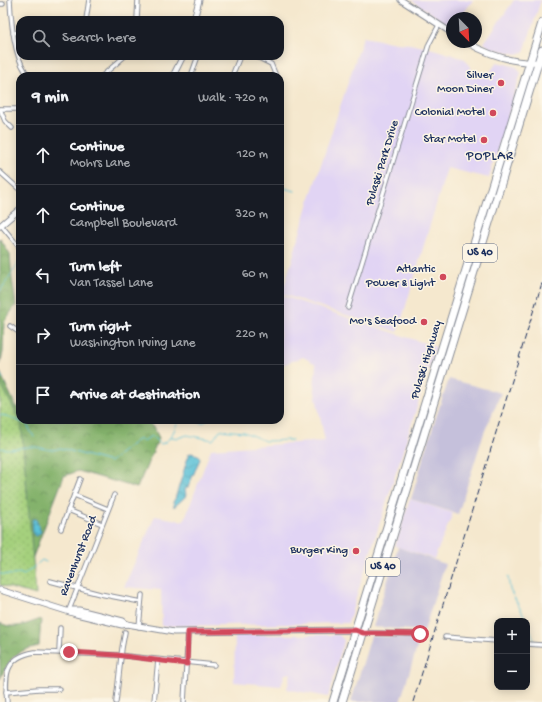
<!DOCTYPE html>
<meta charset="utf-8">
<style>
:root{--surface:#171b24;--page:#20242c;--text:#f1f3f6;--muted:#9ea1a6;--line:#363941}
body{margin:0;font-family:"Gochi Hand",sans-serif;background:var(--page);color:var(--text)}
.controls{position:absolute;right:12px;bottom:12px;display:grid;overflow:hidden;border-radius:8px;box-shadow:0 2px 10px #0003}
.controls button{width:36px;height:36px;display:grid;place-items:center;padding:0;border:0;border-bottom:1px solid var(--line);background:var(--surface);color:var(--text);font:20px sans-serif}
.compass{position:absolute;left:446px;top:12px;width:36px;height:36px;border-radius:50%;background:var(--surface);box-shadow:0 2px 10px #0003;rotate:156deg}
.stop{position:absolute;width:12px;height:12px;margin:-9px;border:3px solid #d1495b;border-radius:50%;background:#fff}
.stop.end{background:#d1495b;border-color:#fff;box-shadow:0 1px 4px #0008}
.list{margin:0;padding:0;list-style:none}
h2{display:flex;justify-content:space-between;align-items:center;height:52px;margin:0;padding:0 16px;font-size:17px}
h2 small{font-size:13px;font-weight:400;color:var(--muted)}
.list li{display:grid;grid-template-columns:26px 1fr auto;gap:12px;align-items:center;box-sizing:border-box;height:60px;padding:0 16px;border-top:1px solid var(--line)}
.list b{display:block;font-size:15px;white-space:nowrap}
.list p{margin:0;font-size:13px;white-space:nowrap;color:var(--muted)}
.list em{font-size:13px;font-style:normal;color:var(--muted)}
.icon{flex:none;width:22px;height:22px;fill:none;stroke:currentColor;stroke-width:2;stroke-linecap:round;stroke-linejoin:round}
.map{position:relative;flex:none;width:542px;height:702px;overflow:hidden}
.search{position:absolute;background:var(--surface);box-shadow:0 2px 10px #0003;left:16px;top:16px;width:268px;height:44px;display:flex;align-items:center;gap:10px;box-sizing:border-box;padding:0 14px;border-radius:12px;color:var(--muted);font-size:15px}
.panel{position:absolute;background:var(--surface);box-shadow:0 2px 10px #0003;left:16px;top:72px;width:268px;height:352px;border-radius:12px}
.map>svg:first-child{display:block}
.built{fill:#e1d4f4}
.industrial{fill:#c5c0db}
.forest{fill:url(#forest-crowns);stroke:#507065}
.park{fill:url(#park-dots);stroke:#60806e}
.water{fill:url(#water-waves);stroke:#3b789b}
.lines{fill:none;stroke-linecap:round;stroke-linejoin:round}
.stream{stroke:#5bc1d8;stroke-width:1}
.street-casing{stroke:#888c96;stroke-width:5.5}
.secondary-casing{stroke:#888c96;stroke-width:7}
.highway-casing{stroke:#888c96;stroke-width:9}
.street{stroke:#fff;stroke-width:3.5}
.secondary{stroke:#fff;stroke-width:5}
.highway{stroke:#fff;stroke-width:7}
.rail{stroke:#1b2f5e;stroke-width:1;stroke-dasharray:6 3;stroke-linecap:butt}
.route{stroke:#d1495b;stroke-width:5}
.poi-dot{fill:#d1495b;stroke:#fcf5e5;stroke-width:1.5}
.labels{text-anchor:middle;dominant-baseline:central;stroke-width:3;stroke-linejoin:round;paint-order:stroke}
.shield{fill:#fcf5e5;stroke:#5e6a86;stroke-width:1}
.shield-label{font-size:11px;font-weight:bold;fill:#1b2f5e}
.poi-label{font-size:12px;fill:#1b2f5e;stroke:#fcf5e5;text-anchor:end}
.street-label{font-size:12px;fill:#1b2f5e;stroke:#fcf5e5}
.neighbourhood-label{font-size:13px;letter-spacing:1px;fill:#1b2f5e;stroke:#fcf5e5}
</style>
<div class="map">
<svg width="542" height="702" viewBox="0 0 542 702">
<defs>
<pattern id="forest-crowns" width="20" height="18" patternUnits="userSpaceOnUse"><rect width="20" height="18" fill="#84b26c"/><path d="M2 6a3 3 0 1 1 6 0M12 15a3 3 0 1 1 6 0" fill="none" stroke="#6b915c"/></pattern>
<pattern id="park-dots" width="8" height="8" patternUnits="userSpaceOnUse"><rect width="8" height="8" fill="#a5d07d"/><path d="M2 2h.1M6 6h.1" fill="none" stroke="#8db36e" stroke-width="1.8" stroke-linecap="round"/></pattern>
<pattern id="water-waves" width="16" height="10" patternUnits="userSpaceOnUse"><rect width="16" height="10" fill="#5bc1d8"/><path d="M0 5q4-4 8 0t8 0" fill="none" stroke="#4a9db2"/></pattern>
</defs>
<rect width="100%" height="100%" fill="#fcf5e5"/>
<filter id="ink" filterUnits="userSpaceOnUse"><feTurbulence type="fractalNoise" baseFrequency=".025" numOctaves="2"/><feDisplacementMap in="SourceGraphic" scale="8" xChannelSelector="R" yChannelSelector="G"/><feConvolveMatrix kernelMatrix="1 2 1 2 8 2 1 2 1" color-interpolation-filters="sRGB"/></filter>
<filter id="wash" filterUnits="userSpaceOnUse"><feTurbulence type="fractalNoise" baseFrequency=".012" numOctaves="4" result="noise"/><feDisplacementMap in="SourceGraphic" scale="16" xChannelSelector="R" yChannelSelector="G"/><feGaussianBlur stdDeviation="0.9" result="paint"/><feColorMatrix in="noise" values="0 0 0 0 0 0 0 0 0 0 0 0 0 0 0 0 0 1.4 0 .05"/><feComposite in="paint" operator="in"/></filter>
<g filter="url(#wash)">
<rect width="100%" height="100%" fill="#f5e8ce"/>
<g class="built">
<path d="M411,0h62l-13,18h-8v9z"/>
<path d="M514,0h27l-17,52 -7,2 -27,-6 -6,-5z"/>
<path d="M363,37l33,6 14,1 23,5 32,10 6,8 1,9 12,-1 7,-4 6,-9 20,5 4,6 -32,105 -42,-10 -49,164 -116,-38 30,-102z"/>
<path d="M280,295l156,52 -88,276 -186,3 -1,-36 -37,-3 31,-71 29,5 27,-72 114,-8 -11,-54 2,-23 -13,-7 -23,9z"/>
<path d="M410,499l43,14 -19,46 -39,-13z"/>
<path d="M235,635h104l5,5 -16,57 -41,-8 4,-16 -6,1 -4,12 -47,-4z"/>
</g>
<g class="industrial">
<path d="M449,379l52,14 -17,40 -26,81 -47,-15 24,-79z"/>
<path d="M398,547l47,17 -21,67 -51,-4z"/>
<path d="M371,636l49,2 -20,64h-49z"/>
</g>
<g class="forest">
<path d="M0,238l10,16 2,25 4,26 -12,17 -1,30 -3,12z"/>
<path d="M0,372l16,35 4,1v12h126l8,8 5,10 -22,50 -59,-17 -14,5 -41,107 -23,1z"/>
<path d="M41,619l-2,27c-24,5 -28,11 -39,33v-56c14,7 27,1 41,-4z"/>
</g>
<path class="park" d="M0,382l21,41 15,172 -36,-10z"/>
<g class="water">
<path d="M191,453l7,2 2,4 -12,28 -3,2 1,7 -12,11 -1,-5 2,-3 14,-45z"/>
<path d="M32,519h4l5,13 -4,4h-2l-2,-2z"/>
</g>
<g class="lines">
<g class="stream">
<path d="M280,187l15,4"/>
<path d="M0,291l20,-30"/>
<path d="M0,374l3,4"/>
<path d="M0,415c9,0 16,7 26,8l8,14"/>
<path d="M191,420l11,3 6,-3"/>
<path d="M172,437l6,1 9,-3 26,5 7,-10 24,2 21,9 27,-1"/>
<path d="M0,448c12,3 23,-2 35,-1 10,1 16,5 25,1l50,14 26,-21 4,-2 4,2 7,-5 10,8c10,-3 13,-14 18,-24"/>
<path d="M0,574l14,1 5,-2 5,2 18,-15 4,2"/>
<path d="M508,577l2,13 17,31"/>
<path d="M527,622l8,20"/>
<path d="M495,623v-4"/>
<path d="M527,631l4,1"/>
</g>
</g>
</g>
<g filter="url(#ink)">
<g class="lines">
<defs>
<g id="street">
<path d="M10,0c1,21 4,60 19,76"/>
<path d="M0,4h3"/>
<path d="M86,20l3,-20"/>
<path d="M137,20l1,-20"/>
<path d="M13,33l7,-1"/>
<path d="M255,56l16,8 5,12"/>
<path d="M102,76l23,-20"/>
<path d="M191,76l7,-20"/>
<path d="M232,76l8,-20"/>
<path d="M0,109l5,12 7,7"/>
<path d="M0,109h20"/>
<path d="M0,172l20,18"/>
<path d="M1,225l19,23"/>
<path d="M348,308l81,-264 10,-19"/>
<path d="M10,326l10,7"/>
<path d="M74,495l34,14"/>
<path d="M68,510l34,14"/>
<path d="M61,529l19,-50"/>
<path d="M50,581l50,13 41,8"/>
<path d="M69,610l45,-115"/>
<path d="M139,627l3,-32"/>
<path d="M364,633l56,1"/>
<path d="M445,637l52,4"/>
<path d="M527,644l15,1"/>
<path d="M59,652l1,-24"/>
<path d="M6,692l32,-3h22"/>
<path d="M7,702c-2,-26 -3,-45 28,-50l81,3 98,10"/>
<path d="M116,702l6,-54 3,-16"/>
<path d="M154,702l4,-42"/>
<path d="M184,702l4,-70"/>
</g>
<g id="secondary">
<path d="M401,0l51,33"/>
<path d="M194,20l5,-20"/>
<path d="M466,42c23,13 48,22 75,20"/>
<path d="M173,76l10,-20"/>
<path d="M0,226l20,-17"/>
<path d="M0,590l76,24 46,11 5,-1 47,8 181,-2 8,3"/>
<path d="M71,610h8l44,11 4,3"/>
</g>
<g id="highway">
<path d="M333,702l209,-679"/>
<path d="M342,702l200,-652"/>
</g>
</defs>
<use href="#street" class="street-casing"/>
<use href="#secondary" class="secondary-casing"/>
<use href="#highway" class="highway-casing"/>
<use href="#street" class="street"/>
<use href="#secondary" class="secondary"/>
<use href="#highway" class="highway"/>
<path class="rail" d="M413,702l129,-419"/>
</g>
</g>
<g class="lines" filter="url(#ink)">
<path class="route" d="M69,652l47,3 71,9 1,-32 167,-2 8,3 57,1"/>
</g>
<g class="poi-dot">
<circle cx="501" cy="83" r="4"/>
<circle cx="493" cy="113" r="4"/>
<circle cx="484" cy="140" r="4"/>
<circle cx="443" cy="277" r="4"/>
<circle cx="424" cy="322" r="4"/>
<circle cx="356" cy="551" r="4"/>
</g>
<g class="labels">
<g class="shield">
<rect x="463" y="244" width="34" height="18" rx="3"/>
<rect x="366" y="558" width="34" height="18" rx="3"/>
</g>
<g class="shield-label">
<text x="480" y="253">US 40</text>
<text x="383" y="567">US 40</text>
</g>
<g class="poi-label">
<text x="493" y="76">Silver<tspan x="493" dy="14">Moon Diner</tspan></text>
<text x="485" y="113">Colonial Motel</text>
<text x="476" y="140">Star Motel</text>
<text x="435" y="270">Atlantic<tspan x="435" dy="14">Power &amp; Light</tspan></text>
<text x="416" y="322">Mo's Seafood</text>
<text x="348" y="551">Burger King</text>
</g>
<g class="street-label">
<text transform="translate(383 163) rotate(-73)">Pulaski Park Drive</text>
<text transform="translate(427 360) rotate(-73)">Pulaski Highway</text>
<text transform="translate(79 556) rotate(-69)">Ravenhurst Road</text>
</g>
<g class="neighbourhood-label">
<text x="490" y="156">POPLAR</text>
</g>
</g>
</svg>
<div class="controls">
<button>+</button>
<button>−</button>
</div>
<svg class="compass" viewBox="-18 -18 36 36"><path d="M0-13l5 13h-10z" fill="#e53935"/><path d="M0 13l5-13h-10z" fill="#9ea1a6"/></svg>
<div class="stop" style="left:420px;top:634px"></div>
<div class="stop end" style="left:69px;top:652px"></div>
<div class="search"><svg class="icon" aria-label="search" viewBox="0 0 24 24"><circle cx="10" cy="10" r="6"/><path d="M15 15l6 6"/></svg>Search here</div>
<section class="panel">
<h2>9 min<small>Walk · 720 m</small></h2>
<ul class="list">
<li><svg class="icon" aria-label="ahead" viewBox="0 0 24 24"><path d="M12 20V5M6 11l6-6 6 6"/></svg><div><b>Continue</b><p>Mohrs Lane</p></div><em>120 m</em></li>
<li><svg class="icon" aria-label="ahead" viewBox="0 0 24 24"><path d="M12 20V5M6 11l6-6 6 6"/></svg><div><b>Continue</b><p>Campbell Boulevard</p></div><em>320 m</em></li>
<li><svg class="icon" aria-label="left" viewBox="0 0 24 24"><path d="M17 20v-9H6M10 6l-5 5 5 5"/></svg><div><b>Turn left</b><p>Van Tassel Lane</p></div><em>60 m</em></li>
<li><svg class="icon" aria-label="right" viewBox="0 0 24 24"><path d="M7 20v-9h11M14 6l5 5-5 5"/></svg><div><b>Turn right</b><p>Washington Irving Lane</p></div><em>220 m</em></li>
<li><svg class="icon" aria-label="arrive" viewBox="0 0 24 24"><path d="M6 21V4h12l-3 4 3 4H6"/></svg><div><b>Arrive at destination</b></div></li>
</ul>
</section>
</div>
